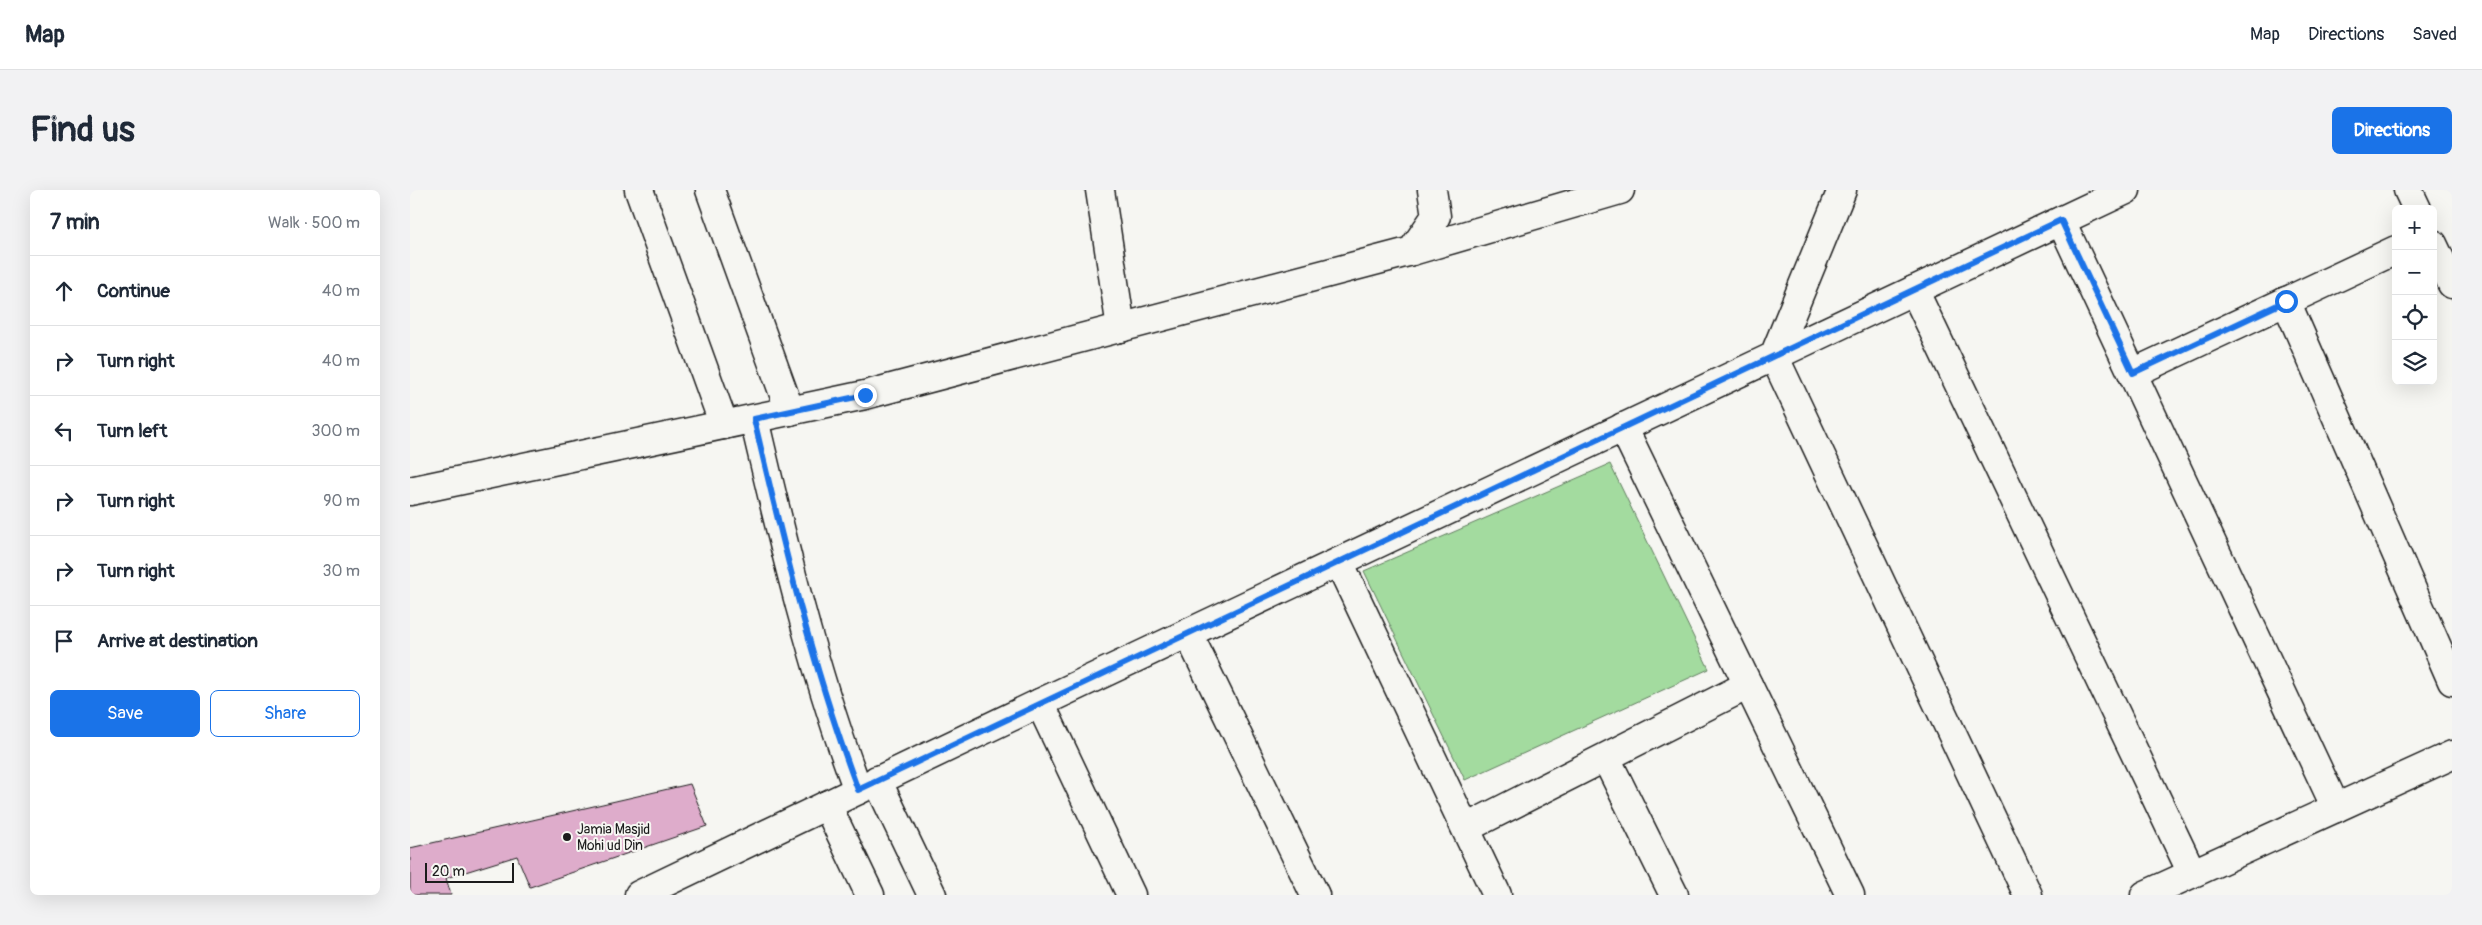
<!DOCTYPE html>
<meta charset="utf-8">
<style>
:root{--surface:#fff;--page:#f2f2f3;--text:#1f2937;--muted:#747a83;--line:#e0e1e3;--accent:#1a73e8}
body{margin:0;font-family:Pangolin,sans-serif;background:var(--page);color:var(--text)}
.controls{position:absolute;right:15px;top:15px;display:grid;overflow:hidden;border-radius:8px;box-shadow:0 5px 20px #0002}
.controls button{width:45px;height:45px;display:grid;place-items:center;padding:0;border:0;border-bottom:1px solid var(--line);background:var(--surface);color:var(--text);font:25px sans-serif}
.scale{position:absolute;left:15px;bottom:12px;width:89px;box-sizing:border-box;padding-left:5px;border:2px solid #1c1c1c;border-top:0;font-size:14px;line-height:18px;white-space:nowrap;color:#1c1c1c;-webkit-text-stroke:4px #f6f6f2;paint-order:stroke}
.stop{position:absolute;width:15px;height:15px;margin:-11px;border:4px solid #1a73e8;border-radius:50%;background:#fff}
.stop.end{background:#1a73e8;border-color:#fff;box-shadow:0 1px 5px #0008}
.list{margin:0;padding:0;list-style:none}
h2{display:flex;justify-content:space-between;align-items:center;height:65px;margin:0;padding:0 20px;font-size:21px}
h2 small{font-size:16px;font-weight:400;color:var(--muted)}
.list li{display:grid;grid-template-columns:32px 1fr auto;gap:15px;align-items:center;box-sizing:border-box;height:70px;padding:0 20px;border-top:1px solid var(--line)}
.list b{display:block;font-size:19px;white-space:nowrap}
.list em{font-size:16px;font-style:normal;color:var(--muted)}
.actions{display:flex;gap:10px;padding:15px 20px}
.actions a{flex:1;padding:11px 0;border:1px solid var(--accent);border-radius:8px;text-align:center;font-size:18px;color:var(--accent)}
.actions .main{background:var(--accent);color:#fff}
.icon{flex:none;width:28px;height:28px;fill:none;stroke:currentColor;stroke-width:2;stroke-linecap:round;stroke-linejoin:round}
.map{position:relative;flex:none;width:2042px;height:705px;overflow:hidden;border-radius:8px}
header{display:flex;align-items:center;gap:30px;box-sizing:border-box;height:70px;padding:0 25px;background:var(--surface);border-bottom:1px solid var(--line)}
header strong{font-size:24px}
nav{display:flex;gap:28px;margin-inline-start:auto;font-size:18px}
.intro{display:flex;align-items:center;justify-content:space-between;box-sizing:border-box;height:120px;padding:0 30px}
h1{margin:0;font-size:35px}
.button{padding:12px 22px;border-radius:8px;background:var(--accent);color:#fff;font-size:18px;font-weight:700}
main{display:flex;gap:30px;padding:0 30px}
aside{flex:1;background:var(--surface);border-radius:8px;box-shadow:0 5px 20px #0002}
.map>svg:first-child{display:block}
.green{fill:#a3db9f;stroke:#607c5e}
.building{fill:#deaccb;stroke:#1c1c1c}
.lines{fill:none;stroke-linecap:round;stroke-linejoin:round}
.street-casing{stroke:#1c1c1c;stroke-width:31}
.street{stroke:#f6f6f2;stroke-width:28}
.route{stroke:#1a73e8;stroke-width:6}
.poi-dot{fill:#1c1c1c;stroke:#f6f6f2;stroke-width:2}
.labels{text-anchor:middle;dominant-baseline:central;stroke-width:4;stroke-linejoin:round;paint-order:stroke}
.poi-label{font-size:14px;fill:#1c1c1c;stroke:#f6f6f2;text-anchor:start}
</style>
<header>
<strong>Map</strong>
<nav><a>Map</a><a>Directions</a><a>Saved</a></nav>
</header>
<div class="intro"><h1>Find us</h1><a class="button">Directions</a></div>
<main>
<aside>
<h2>7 min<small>Walk · 500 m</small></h2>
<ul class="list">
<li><svg class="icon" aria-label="ahead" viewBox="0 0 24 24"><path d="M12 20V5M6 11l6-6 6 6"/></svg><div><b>Continue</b></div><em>40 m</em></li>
<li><svg class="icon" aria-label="right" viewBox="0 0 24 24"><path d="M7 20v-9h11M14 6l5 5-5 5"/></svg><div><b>Turn right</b></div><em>40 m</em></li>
<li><svg class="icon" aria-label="left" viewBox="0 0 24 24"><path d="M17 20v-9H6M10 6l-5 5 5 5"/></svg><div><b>Turn left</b></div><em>300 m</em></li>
<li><svg class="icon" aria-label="right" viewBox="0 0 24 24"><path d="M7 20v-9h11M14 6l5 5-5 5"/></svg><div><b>Turn right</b></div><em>90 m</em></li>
<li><svg class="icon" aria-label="right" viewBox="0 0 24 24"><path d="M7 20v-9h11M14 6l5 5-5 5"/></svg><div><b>Turn right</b></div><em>30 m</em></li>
<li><svg class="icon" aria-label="arrive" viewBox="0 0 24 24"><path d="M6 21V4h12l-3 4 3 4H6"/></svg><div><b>Arrive at destination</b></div></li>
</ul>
<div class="actions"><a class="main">Save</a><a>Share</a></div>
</aside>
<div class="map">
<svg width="2042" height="705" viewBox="0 0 2042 705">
<rect width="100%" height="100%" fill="#f6f6f2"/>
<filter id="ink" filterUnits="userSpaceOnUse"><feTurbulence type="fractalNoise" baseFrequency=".02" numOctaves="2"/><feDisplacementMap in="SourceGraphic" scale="10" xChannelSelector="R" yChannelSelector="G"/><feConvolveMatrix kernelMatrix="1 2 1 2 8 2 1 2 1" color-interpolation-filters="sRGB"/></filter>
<g filter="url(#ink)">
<path class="green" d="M1200,274l99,205 -244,111 -101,-209z"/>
<path class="building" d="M280,594l17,42 -177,61 -13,-31 -71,22 5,17h-41v-47z"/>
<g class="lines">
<defs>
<g id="street">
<path d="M229,0l85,235"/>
<path d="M300,0l80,221"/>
<path d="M690,0l21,138"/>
<path d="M1432,0l-68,166 254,539"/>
<path d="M1998,0l9,19"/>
<path d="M1651,31l275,587"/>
<path d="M2023,54l19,40"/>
<path d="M1002,61l208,-61"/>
<path d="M1504,100l278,583"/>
<path d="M1876,111l166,380"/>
<path d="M1723,183l263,-123"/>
<path d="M344,229c29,124 59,251 104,371"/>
<path d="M1213,237l227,468"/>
<path d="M0,301l455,-96 547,-144 24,-35 -4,-26"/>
<path d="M929,372l158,333"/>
<path d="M778,443l127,262"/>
<path d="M630,513l91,192"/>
<path d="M1196,568l68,137"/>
<path d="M467,590l55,115"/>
<path d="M417,615l43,90"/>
<path d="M1056,638l282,-143"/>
<path d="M229,705l401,-192 1086,-513"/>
<path d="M1735,705l307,-140"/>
</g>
</defs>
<use href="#street" class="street-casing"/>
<use href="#street" class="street"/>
</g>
</g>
<g class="lines" filter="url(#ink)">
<path class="route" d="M455,205l-111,24c29,124 59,251 104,371l1203,-570 72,153 153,-72"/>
</g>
<circle class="poi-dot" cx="157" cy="647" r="5"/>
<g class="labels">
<g class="poi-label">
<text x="167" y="639">Jamia Masjid<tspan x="167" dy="16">Mohi ud Din</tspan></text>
</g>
</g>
</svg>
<div class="controls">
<button>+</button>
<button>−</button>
<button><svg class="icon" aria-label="locate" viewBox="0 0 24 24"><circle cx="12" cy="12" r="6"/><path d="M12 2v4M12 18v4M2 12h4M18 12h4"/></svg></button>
<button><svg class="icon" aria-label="layers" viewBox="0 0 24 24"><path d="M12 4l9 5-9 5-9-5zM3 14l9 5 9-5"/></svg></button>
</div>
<div class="scale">20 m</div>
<div class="stop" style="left:1876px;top:111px"></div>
<div class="stop end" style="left:455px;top:205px"></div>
</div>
</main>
